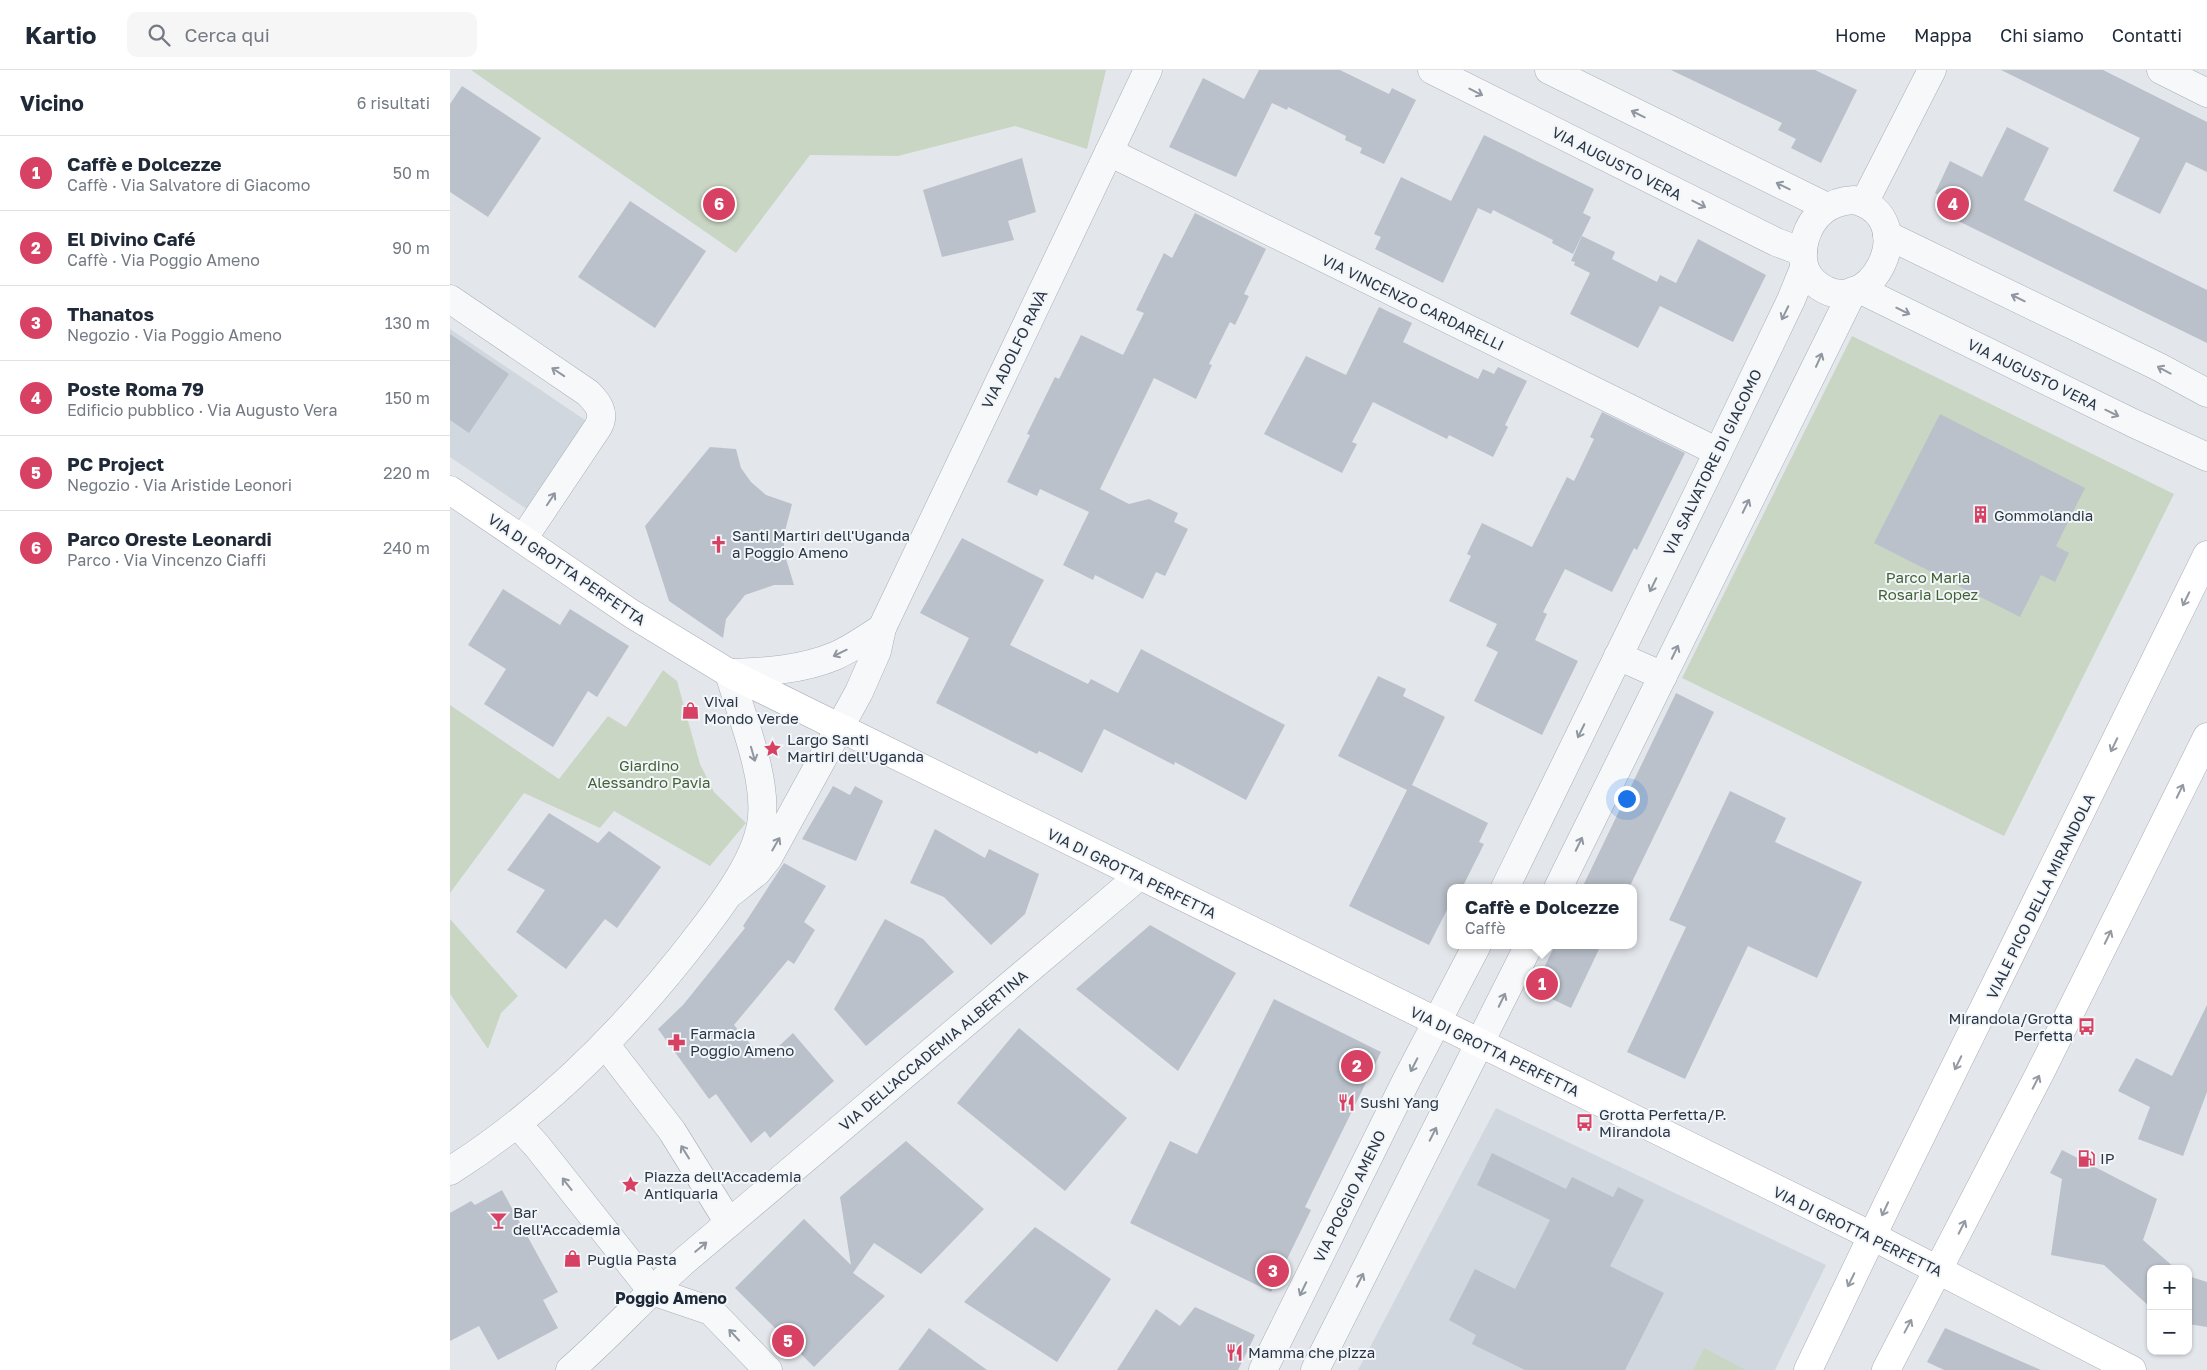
<!DOCTYPE html>
<html lang="it">
<meta charset="utf-8">
<style>
:root{--surface:#fff;--page:#f6f6f7;--text:#1f2937;--muted:#747a83;--line:#e0e1e3;--accent:#d74264}
body{margin:0;font-family:"Golos Text",sans-serif;background:var(--page);color:var(--text)}
.controls{position:absolute;right:15px;bottom:15px;display:grid;overflow:hidden;border-radius:10px;box-shadow:0 1px 4px #0004}
.controls button{width:45px;height:45px;display:grid;place-items:center;padding:0;border:0;border-bottom:1px solid var(--line);background:var(--surface);color:var(--text);font:25px sans-serif}
.you{position:absolute;left:1176px;top:728px;width:18px;height:18px;margin:-12px;border:4px solid #fff;border-radius:50%;background:#1a73e8;box-shadow:0 0 0 8px #1a73e833}
.badge{display:grid;place-items:center;width:32px;height:32px;border-radius:50%;background:var(--accent);color:#fff;font-size:16px;font-weight:700}
.pin{position:absolute;translate:-50% -50%;border:2px solid #fff;box-shadow:0 1px 5px #0006}
.popup{position:absolute;left:997px;top:814px;width:190px;height:65px;box-sizing:border-box;display:grid;place-content:center;border-radius:10px;background:var(--surface);filter:drop-shadow(0 1px 4px #0005);font-size:16px;white-space:nowrap;color:var(--muted)}
.popup b{font-size:19px;color:var(--text)}
.popup::after{content:'';position:absolute;left:50%;top:100%;margin-left:-10px;border:10px solid transparent;border-top-color:var(--surface)}
.list{margin:0;padding:0;list-style:none}
h2{display:flex;justify-content:space-between;align-items:center;height:65px;margin:0;padding:0 20px;font-size:21px}
h2 small{font-size:16px;font-weight:400;color:var(--muted)}
.list li{display:grid;grid-template-columns:32px 1fr auto;gap:15px;align-items:center;box-sizing:border-box;height:75px;padding:0 20px;border-top:1px solid var(--line)}
.list b{display:block;font-size:19px;white-space:nowrap}
.list p{margin:0;font-size:16px;white-space:nowrap;color:var(--muted)}
.list em{font-size:16px;font-style:normal;color:var(--muted)}
.icon{flex:none;width:28px;height:28px;fill:none;stroke:currentColor;stroke-width:2;stroke-linecap:round;stroke-linejoin:round}
.map{position:relative;flex:none;width:1757px;height:1300px;overflow:hidden}
header{display:flex;align-items:center;gap:30px;box-sizing:border-box;height:70px;padding:0 25px;background:var(--surface);border-bottom:1px solid var(--line)}
header strong{font-size:24px}
nav{display:flex;gap:28px;margin-inline-start:auto;font-size:18px}
.search{width:350px;height:45px;background:var(--page);display:flex;align-items:center;gap:12px;box-sizing:border-box;padding:0 18px;border-radius:10px;color:var(--muted);font-size:19px}
main{display:flex}
aside{flex:1;background:var(--surface)}
.map>svg:first-child{display:block}
.built{fill:#d1d7de}
.green{fill:#cad6c4}
.building{fill:#bac1ca}
.lines{fill:none;stroke-linecap:round;stroke-linejoin:round}
.street-casing{stroke:#a8aeb7;stroke-width:29}
.secondary-casing{stroke:#a8aeb7;stroke-width:29}
.street{stroke:#f6f8fa;stroke-width:28}
.secondary{stroke:#fff;stroke-width:28}
.oneway{stroke:#9097a0}
.oneway2{stroke:#949aa2}
.labels{text-anchor:middle;dominant-baseline:central;stroke-width:4;stroke-linejoin:round;paint-order:stroke}
.street-label{font-size:15px;fill:#2a3646;stroke:#f3f6f9}
.poi-label{font-size:15px;fill:#2a3646;stroke:#f3f6f9;text-anchor:start}
.park-label{font-size:15px;fill:#426236;stroke:#f3f6f9}
.neighbourhood-label{font-size:16px;font-weight:bold;fill:#1c2737;stroke:#f3f6f9}
</style>
<header>
<strong>Kartio</strong>
<div class="search"><svg class="icon" aria-label="search" viewBox="0 0 24 24"><circle cx="10" cy="10" r="6"/><path d="M15 15l6 6"/></svg>Cerca qui</div>
<nav><a>Home</a><a>Mappa</a><a>Chi siamo</a><a>Contatti</a></nav>
</header>
<main>
<aside>
<h2>Vicino<small>6 risultati</small></h2>
<ul class="list">
<li><span class="badge">1</span><div><b>Caffè e Dolcezze</b><p>Caffè · Via Salvatore di Giacomo</p></div><em>50 m</em></li>
<li><span class="badge">2</span><div><b>El Divino Café</b><p>Caffè · Via Poggio Ameno</p></div><em>90 m</em></li>
<li><span class="badge">3</span><div><b>Thanatos</b><p>Negozio · Via Poggio Ameno</p></div><em>130 m</em></li>
<li><span class="badge">4</span><div><b>Poste Roma 79</b><p>Edificio pubblico · Via Augusto Vera</p></div><em>150 m</em></li>
<li><span class="badge">5</span><div><b>PC Project</b><p>Negozio · Via Aristide Leonori</p></div><em>220 m</em></li>
<li><span class="badge">6</span><div><b>Parco Oreste Leonardi</b><p>Parco · Via Vincenzo Ciaffi</p></div><em>240 m</em></li>
</ul>
</aside>
<div class="map">
<svg width="1757" height="1300" viewBox="0 0 1757 1300">
<rect width="100%" height="100%" fill="#e3e7ec"/>
<g class="built">
<path d="M0,259l141,95 -63,86 -78,-53z"/>
<path d="M1046,1038l330,157 -51,105h-417z"/>
</g>
<g class="green">
<path d="M21,0h635l-19,79 -72,-23 -117,30 -88,-1 -74,98z"/>
<path d="M1402,266l322,158 -170,342 -322,-158z"/>
<path d="M213,600l14,11 23,83 14,28 32,31 -36,43 -96,-55 -14,17 -76,-35 -74,100v-188l109,74 49,-63 18,11z"/>
<path d="M0,849l68,77 -17,17 -13,36 -38,-55z"/>
<path d="M1254,1278l42,22h-53z"/>
</g>
<g class="building">
<path d="M809,0h81l49,24 3,-6 24,12 -32,64 -24,-11 2,-5 -17,-8 1,-4 -58,-29 -1,3 -15,-7 -36,74 -67,-30 34,-69 41,21z"/>
<path d="M1221,0h144l42,20 -36,73 -30,-15 5,-9 -18,-9 4,-7z"/>
<path d="M1551,0h102l104,52v50l-21,-10 -26,52 -47,-23 27,-53z"/>
<path d="M12,16l79,52 -53,79 -38,-25v-88z"/>
<path d="M1557,57l42,21 -25,52 183,90v53l-265,-130 7,-13 -14,-7 15,-32 32,16z"/>
<path d="M1034,65l110,54 -11,24 8,4 -18,37 -21,-11 1,-3 -60,-30 -2,4 -13,-6 -35,75 -68,-34 6,-12 -7,-3 27,-57 50,24z"/>
<path d="M572,88l14,54 -28,9 6,19 -72,17 -19,-67z"/>
<path d="M180,131l76,50 -51,77 -77,-51z"/>
<path d="M745,143l71,36 -22,45 5,2 -14,29 -5,-3 -21,42 3,1 -16,34 -42,-21 -54,111 29,15 20,-5 29,14 -4,9 14,7 -23,47 -9,-4 -13,27 -48,-24 -2,5 -30,-15 26,-53 -49,-23 -3,7 -30,-14 23,-47 -3,-1 28,-57 4,2 22,-44 42,20 21,-42 -8,-3 28,-57 8,5z"/>
<path d="M1132,166l33,16 -3,7 45,23 3,-7 16,8 22,-44 68,36 -33,67 -73,-36 -22,42 -68,-34 20,-41 -16,-8 1,-3 -4,-1z"/>
<path d="M929,237l33,16 -9,19 75,37 5,-10 11,5 4,-7 29,14 -22,44 3,2 -15,30 -44,-22 -2,4 -74,-37 -21,40 5,2 -15,29 -78,-39 42,-78 40,19z"/>
<path d="M0,264l59,40 -40,59 -19,-13z"/>
<path d="M1152,342l83,41 -48,97 -3,-2 -22,44 -47,-23 -22,43 4,2 -12,26 43,21 -36,74 -68,-34 24,-49 -12,-6 11,-22 -48,-23 22,-45 -4,-2 15,-31 50,24 35,-70 7,4 20,-42 -4,-2z"/>
<path d="M1490,344l145,74 -29,58 13,7 -14,29 -14,-7 -21,42 -146,-74z"/>
<path d="M260,377l26,2 5,19 10,14 15,13 26,9 -8,31v17l10,33h-20l-29,10 -19,24 -3,19 -54,-37 -24,-75z"/>
<path d="M512,468l82,42 -34,65 78,39 3,-5 27,14 23,-44 144,76 -39,75 -71,-38 -1,3 -70,-36 -22,44 -43,-22 -2,3 -101,-51 33,-65 -49,-25z"/>
<path d="M53,519l57,36 10,-16 59,37 -32,51 -9,-6 -35,56 -69,-43 22,-35 -38,-24z"/>
<path d="M928,606l28,13 -3,7 42,21 -33,68 76,38 -9,19 5,2 -22,44h-11v14l-22,43 -80,-39 58,-116 -69,-34z"/>
<path d="M1226,623l38,19 -85,176h-47z"/>
<path d="M383,716l17,9 5,-9 28,15 -27,60 -54,-22z"/>
<path d="M1280,721l56,27 -11,24 87,40 -45,96 -69,-32 -63,133 -58,-27 59,-125 -17,-7z"/>
<path d="M99,743l49,30 11,-12 52,36 -44,61 -12,-9 -39,50 -50,-37 29,-42 -38,-20z"/>
<path d="M485,759l50,29 4,-9 50,25 -14,40 -34,31 -47,-48 -34,-14z"/>
<path d="M334,793l42,23 -22,36 11,8 -21,34 -6,-4 -54,65 30,35 29,-27 41,48 -64,57 -5,-7 -14,12 -35,-49 -7,5 -51,-70 25,-24 62,-77 -2,-2z"/>
<path d="M435,849l38,20 31,33 -88,74 -32,-37z"/>
<path d="M700,855l86,48 -58,98 -102,-82z"/>
<path d="M1105,875h46l-30,63 -38,-18z"/>
<path d="M824,929l107,53 -76,155 6,3 -40,82 -141,-69 40,-82 27,13z"/>
<path d="M1757,935v87l-24,64 -45,-17 12,-32 -32,-16 18,-33 36,18z"/>
<path d="M569,958l108,90 -62,73 -108,-88z"/>
<path d="M456,1071l78,68 -63,65 -47,-31 -21,30 32,23 -71,71 -79,-79 69,-69 47,46 -11,-68z"/>
<path d="M1612,1080l95,49 -14,41 33,29h-25v39l-47,-43 -53,-10 11,-76 -12,-6z"/>
<path d="M1042,1083l74,36 6,-12 41,20 5,-10 26,13 -34,66 54,27 -39,77h-100l-53,-26 4,-9 -27,-15 26,-51 40,20 35,-69 -73,-35z"/>
<path d="M52,1120l56,102 -15,8 15,28 -60,32 -19,-34 -29,15v-128l21,-12 4,4z"/>
<path d="M585,1157l76,52 -54,83 -93,-60z"/>
<path d="M1738,1206l19,6v45l-19,-3z"/>
<path d="M745,1237l60,28 -17,35h-121l39,-61 24,17z"/>
<path d="M479,1258l11,8 47,34h-89z"/>
<path d="M1495,1258l96,42h-97l-17,-8z"/>
</g>
<g class="lines">
<defs>
<g id="street">
<path d="M982,0l344,172 27,10"/>
<path d="M1099,0l278,137"/>
<path d="M1711,0l46,23"/>
<path d="M659,82l609,300"/>
<path d="M1404,130c72,18 13,130 -40,82 -12,-11 -13,-28 -9,-43 7,-24 24,-38 49,-39z"/>
<path d="M1414,133l68,-133"/>
<path d="M1437,165l272,132 48,26"/>
<path d="M1409,219l274,134 74,34"/>
<path d="M0,229l138,94c10,10 18,20 10,34l-75,112"/>
<path d="M1168,586l45,20"/>
<path d="M1055,818l213,-436 73,-152 13,-32"/>
<path d="M1108,818l295,-597"/>
<path d="M282,822l25,-20 11,-14 91,-166 18,-41 5,-23 266,-558"/>
<path d="M155,974l67,87 57,92"/>
<path d="M67,1054l20,22 115,145"/>
<path d="M0,1101c98,-62 181,-147 251,-239 23,-30 58,-76 61,-115 4,-43 -21,-102 -33,-144 36,-1 72,-3 106,-17 16,-7 32,-18 47,-28"/>
<path d="M202,1221l59,20 57,59"/>
<path d="M120,1300c39,-34 74,-73 113,-108l455,-385"/>
<path d="M813,1300l144,-291 70,-134"/>
<path d="M865,1300l214,-425"/>
</g>
<g id="secondary">
<path d="M0,420l182,124 97,59 1143,563 260,134"/>
<path d="M1358,1300l79,-165 320,-650"/>
<path d="M1436,1300l154,-297 167,-336"/>
</g>
</defs>
<use href="#street" class="street-casing"/>
<use href="#secondary" class="secondary-casing"/>
<use href="#street" class="street"/>
<use href="#secondary" class="secondary"/>
</g>
<defs><path id="oneway-shaft" d="M-6 0H5M1.5-3L5.5 0L1.5 3" fill="none" stroke-width="1.6" stroke-linecap="round" stroke-linejoin="round" transform="scale(1.25)"/></defs>
<g class="oneway">
<use href="#oneway-shaft" transform="translate(1026 22) rotate(27)"/>
<use href="#oneway-shaft" transform="translate(1188 44) rotate(-154)"/>
<use href="#oneway-shaft" transform="translate(1333 116) rotate(-154)"/>
<use href="#oneway-shaft" transform="translate(1249 134) rotate(27)"/>
<use href="#oneway-shaft" transform="translate(1568 228) rotate(-154)"/>
<use href="#oneway-shaft" transform="translate(1453 241) rotate(26)"/>
<use href="#oneway-shaft" transform="translate(1335 243) rotate(116)"/>
<use href="#oneway-shaft" transform="translate(1369 290) rotate(-66)"/>
<use href="#oneway-shaft" transform="translate(1714 300) rotate(-152)"/>
<use href="#oneway-shaft" transform="translate(108 302) rotate(-146)"/>
<use href="#oneway-shaft" transform="translate(1662 343) rotate(26)"/>
<use href="#oneway-shaft" transform="translate(101 429) rotate(-56)"/>
<use href="#oneway-shaft" transform="translate(1296 436) rotate(-64)"/>
<use href="#oneway-shaft" transform="translate(1203 515) rotate(116)"/>
<use href="#oneway-shaft" transform="translate(1225 582) rotate(-64)"/>
<use href="#oneway-shaft" transform="translate(390 583) rotate(154)"/>
<use href="#oneway-shaft" transform="translate(1131 661) rotate(116)"/>
<use href="#oneway-shaft" transform="translate(303 684) rotate(74)"/>
<use href="#oneway-shaft" transform="translate(326 774) rotate(-60)"/>
<use href="#oneway-shaft" transform="translate(1129 774) rotate(-64)"/>
<use href="#oneway-shaft" transform="translate(1052 930) rotate(-64)"/>
<use href="#oneway-shaft" transform="translate(964 995) rotate(117)"/>
<use href="#oneway-shaft" transform="translate(983 1064) rotate(-63)"/>
<use href="#oneway-shaft" transform="translate(235 1082) rotate(-122)"/>
<use href="#oneway-shaft" transform="translate(117 1114) rotate(-128)"/>
<use href="#oneway-shaft" transform="translate(251 1177) rotate(-40)"/>
<use href="#oneway-shaft" transform="translate(910 1210) rotate(-63)"/>
<use href="#oneway-shaft" transform="translate(853 1219) rotate(116)"/>
<use href="#oneway-shaft" transform="translate(284 1265) rotate(-133)"/>
</g>
<g class="oneway2">
<use href="#oneway-shaft" transform="translate(1736 529) rotate(116)"/>
<use href="#oneway-shaft" transform="translate(1664 675) rotate(116)"/>
<use href="#oneway-shaft" transform="translate(1730 721) rotate(-64)"/>
<use href="#oneway-shaft" transform="translate(1658 867) rotate(-64)"/>
<use href="#oneway-shaft" transform="translate(1508 993) rotate(116)"/>
<use href="#oneway-shaft" transform="translate(1586 1012) rotate(-63)"/>
<use href="#oneway-shaft" transform="translate(1435 1139) rotate(115)"/>
<use href="#oneway-shaft" transform="translate(1512 1157) rotate(-63)"/>
<use href="#oneway-shaft" transform="translate(1401 1210) rotate(116)"/>
<use href="#oneway-shaft" transform="translate(1458 1256) rotate(-62)"/>
</g>
<defs>
<symbol id="building-bare" viewBox="-9 -9 18 18"><path d="M-4-6H4V6H1V3H-1V6H-4ZM-2.5-4.3h1.7v1.8h-1.7ZM.8-4.3h1.7v1.8H.8ZM-2.5-1h1.7V.8h-1.7ZM.8-1h1.7V.8H.8Z" fill="#d74264" stroke="#f3f6f9" stroke-width="2.5" paint-order="stroke"/></symbol>
<symbol id="church-bare" viewBox="-9 -9 18 18"><path d="M-1.2-6h2.4v3.5h3.3v2.4h-3.3V6h-2.4V-.1h-3.3v-2.4h3.3Z" fill="#d74264" stroke="#f3f6f9" stroke-width="2.5" paint-order="stroke"/></symbol>
<symbol id="shop-bare" viewBox="-9 -9 18 18"><path d="M-5-2.5h2.3a2.7 3.5 0 0 1 5.4 0H5L5.5 6h-11ZM-1.5-2.5h3a1.5 2.3 0 0 0-3 0Z" fill="#d74264" stroke="#f3f6f9" stroke-width="2.5" paint-order="stroke"/></symbol>
<symbol id="sight-bare" viewBox="-9 -9 18 18"><path d="M0-6L1.8-2.2L6-1.7L2.9 1.2L3.7 5.4L0 3.3L-3.7 5.4L-2.9 1.2L-6-1.7L-1.8-2.2Z" fill="#d74264" stroke="#f3f6f9" stroke-width="2.5" paint-order="stroke"/></symbol>
<symbol id="bus-bare" viewBox="-9 -9 18 18"><path d="M-5-6H5V4H4V6H2V4H-2V6H-4V4H-5ZM-3.5-4V0h7V-4ZM-3.5 1.2v1.5H-2V1.2ZM2 1.2v1.5H3.5V1.2Z" fill="#d74264" stroke="#f3f6f9" stroke-width="2.5" paint-order="stroke"/></symbol>
<symbol id="pharmacy-bare" viewBox="-9 -9 18 18"><path d="M-2-6h4v4h4v4h-4v4h-4v-4h-4v-4h4Z" fill="#d74264" stroke="#f3f6f9" stroke-width="2.5" paint-order="stroke"/></symbol>
<symbol id="restaurant-bare" viewBox="-9 -9 18 18"><path d="M-5-6h1v4h1v-4h1v4h1v-4h1v5L-1.5 .5V6h-2V.5L-5-1ZM5-6V6H3V1.5H1.5Q1.5-4 5-6Z" fill="#d74264" stroke="#f3f6f9" stroke-width="2.5" paint-order="stroke"/></symbol>
<symbol id="fuel-bare" viewBox="-9 -9 18 18"><path d="M-5.5-6h7V0h2V4h1.3V-2.5L3-4.5l.8-.8L6-3V5H2.5V1h-1V6h-7ZM-4.2-4.7v3.2H.2V-4.7Z" fill="#d74264" stroke="#f3f6f9" stroke-width="2.5" paint-order="stroke"/></symbol>
<symbol id="bar-bare" viewBox="-9 -9 18 18"><path d="M-6-5H6L.8 .8V4.5H3.5V6h-7V4.5H-.8V.8Z" fill="#d74264" stroke="#f3f6f9" stroke-width="2.5" paint-order="stroke"/></symbol>
</defs>
<g fill-rule="evenodd">
<use href="#building-bare" x="1518" y="432" width="25" height="25"/>
<use href="#church-bare" x="256" y="462" width="25" height="25"/>
<use href="#shop-bare" x="228" y="628" width="25" height="25"/>
<use href="#sight-bare" x="310" y="666" width="25" height="25"/>
<use href="#bus-bare" x="1624" y="944" width="25" height="25"/>
<use href="#pharmacy-bare" x="214" y="960" width="25" height="25"/>
<use href="#restaurant-bare" x="884" y="1020" width="25" height="25"/>
<use href="#bus-bare" x="1122" y="1040" width="25" height="25"/>
<use href="#fuel-bare" x="1624" y="1076" width="25" height="25"/>
<use href="#sight-bare" x="168" y="1102" width="25" height="25"/>
<use href="#bar-bare" x="36" y="1138" width="25" height="25"/>
<use href="#shop-bare" x="110" y="1176" width="25" height="25"/>
<use href="#restaurant-bare" x="772" y="1270" width="25" height="25"/>
</g>
<g class="labels">
<g class="street-label">
<text transform="translate(1167 93) rotate(27)">VIA AUGUSTO VERA</text>
<text transform="translate(963 232) rotate(26)">VIA VINCENZO CARDARELLI</text>
<text transform="translate(564 279) rotate(-64)">VIA ADOLFO RAVÀ</text>
<text transform="translate(1583 304) rotate(26)">VIA AUGUSTO VERA</text>
<text transform="translate(1262 392) rotate(-64)">VIA SALVATORE DI GIACOMO</text>
<text transform="translate(117 499) rotate(34)">VIA DI GROTTA PERFETTA</text>
<text transform="translate(682 803) rotate(26)">VIA DI GROTTA PERFETTA</text>
<text transform="translate(1590 826) rotate(-64)">VIALE PICO DELLA MIRANDOLA</text>
<text transform="translate(483 980) rotate(-40)">VIA DELL'ACCADEMIA ALBERTINA</text>
<text transform="translate(1045 981) rotate(26)">VIA DI GROTTA PERFETTA</text>
<text transform="translate(899 1126) rotate(-64)">VIA POGGIO AMENO</text>
<text transform="translate(1408 1161) rotate(26)">VIA DI GROTTA PERFETTA</text>
</g>
<g class="poi-label">
<text x="1544" y="445">Gommolandia</text>
<text x="282" y="465">Santi Martiri dell'Uganda<tspan x="282" dy="17">a Poggio Ameno</tspan></text>
<text x="254" y="631">Vivai<tspan x="254" dy="17">Mondo Verde</tspan></text>
<text x="337" y="669">Largo Santi<tspan x="337" dy="17">Martiri dell'Uganda</tspan></text>
<text x="1623" y="948" text-anchor="end">Mirandola/Grotta<tspan x="1623" dy="17">Perfetta</tspan></text>
<text x="240" y="963">Farmacia<tspan x="240" dy="17">Poggio Ameno</tspan></text>
<text x="910" y="1032">Sushi Yang</text>
<text x="1149" y="1044">Grotta Perfetta/P.<tspan x="1149" dy="17">Mirandola</tspan></text>
<text x="1650" y="1088">IP</text>
<text x="194" y="1106">Piazza dell'Accademia<tspan x="194" dy="17">Antiquaria</tspan></text>
<text x="63" y="1142">Bar<tspan x="63" dy="17">dell'Accademia</tspan></text>
<text x="137" y="1189">Puglia Pasta</text>
<text x="798" y="1282">Mamma che pizza</text>
</g>
<g class="park-label">
<text x="1478" y="507">Parco Maria<tspan x="1478" dy="17">Rosaria Lopez</tspan></text>
<text x="199" y="695">Giardino<tspan x="199" dy="17">Alessandro Pavia</tspan></text>
</g>
<g class="neighbourhood-label">
<text x="221" y="1228">Poggio Ameno</text>
</g>
</g>
</svg>
<div class="controls">
<button>+</button>
<button>−</button>
</div>
<div class="you"></div>
<div class="pin badge" style="left:1092px;top:914px">1</div>
<div class="popup"><b>Caffè e Dolcezze</b>Caffè</div>
<div class="pin badge" style="left:907px;top:996px">2</div>
<div class="pin badge" style="left:823px;top:1201px">3</div>
<div class="pin badge" style="left:1503px;top:134px">4</div>
<div class="pin badge" style="left:338px;top:1271px">5</div>
<div class="pin badge" style="left:269px;top:134px">6</div>
</div>
</main>
